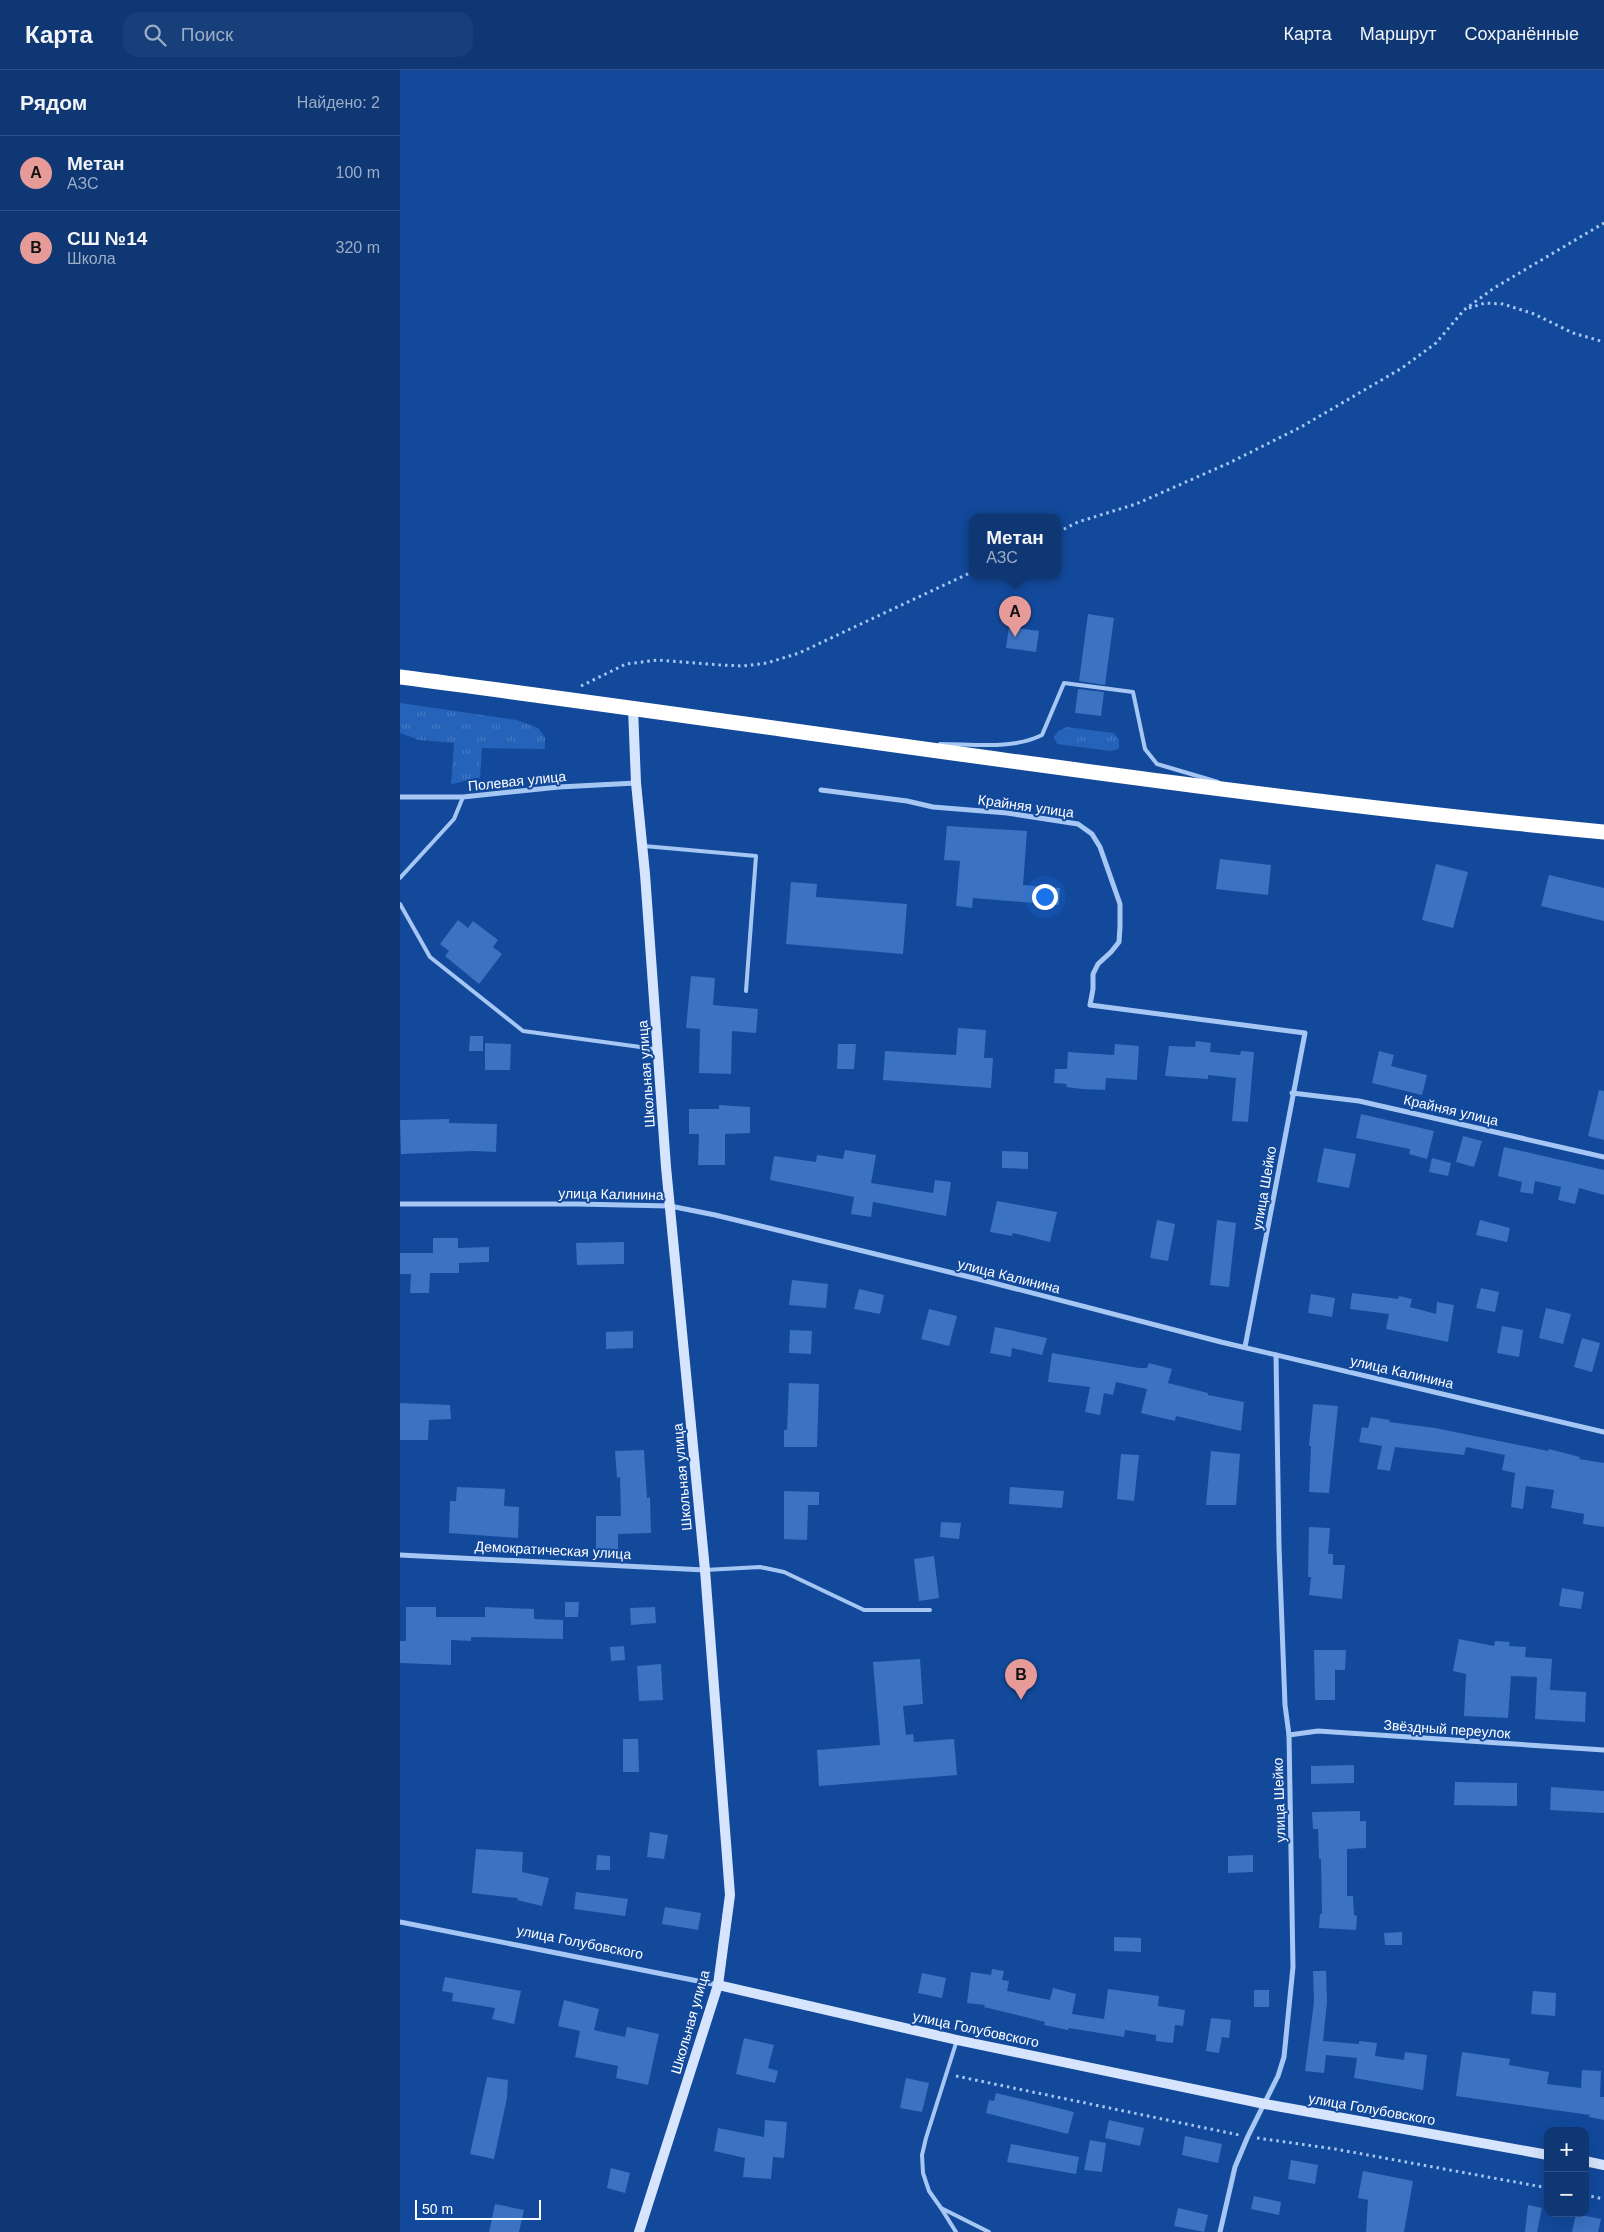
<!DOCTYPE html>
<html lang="ru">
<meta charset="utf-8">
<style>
:root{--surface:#0e3774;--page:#173f79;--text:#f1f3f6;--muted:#9bacc5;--line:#2e5186;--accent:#e69b98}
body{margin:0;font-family:Arial,sans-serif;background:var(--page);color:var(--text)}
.controls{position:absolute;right:15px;bottom:15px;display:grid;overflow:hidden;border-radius:10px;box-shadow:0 5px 20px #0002}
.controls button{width:45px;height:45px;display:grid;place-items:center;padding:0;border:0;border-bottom:1px solid var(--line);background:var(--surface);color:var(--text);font:25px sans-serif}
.scale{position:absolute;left:15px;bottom:12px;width:126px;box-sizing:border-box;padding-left:5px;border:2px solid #fff;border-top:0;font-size:14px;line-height:18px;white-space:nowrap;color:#fff;-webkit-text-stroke:4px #12499b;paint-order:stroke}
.you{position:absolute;left:644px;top:826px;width:18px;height:18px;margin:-12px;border:4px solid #fff;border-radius:50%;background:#1a73e8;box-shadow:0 0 0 8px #1a73e833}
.badge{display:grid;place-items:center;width:32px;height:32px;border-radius:50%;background:var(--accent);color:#111;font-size:16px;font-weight:700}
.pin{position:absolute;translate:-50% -41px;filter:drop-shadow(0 1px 2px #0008)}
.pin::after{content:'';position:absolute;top:26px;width:18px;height:15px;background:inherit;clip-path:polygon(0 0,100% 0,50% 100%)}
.popup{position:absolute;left:569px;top:444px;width:92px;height:65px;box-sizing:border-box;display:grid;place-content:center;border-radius:10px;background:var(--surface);filter:drop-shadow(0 1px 4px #0005);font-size:16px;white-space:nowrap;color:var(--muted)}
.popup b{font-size:19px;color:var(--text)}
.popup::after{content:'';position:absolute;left:50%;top:100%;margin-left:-10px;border:10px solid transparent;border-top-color:var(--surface)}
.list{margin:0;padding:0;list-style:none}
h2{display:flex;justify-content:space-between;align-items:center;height:65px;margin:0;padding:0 20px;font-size:21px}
h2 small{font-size:16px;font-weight:400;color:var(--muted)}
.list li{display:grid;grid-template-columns:32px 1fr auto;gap:15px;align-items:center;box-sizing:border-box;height:75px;padding:0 20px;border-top:1px solid var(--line)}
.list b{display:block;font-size:19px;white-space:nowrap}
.list p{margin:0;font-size:16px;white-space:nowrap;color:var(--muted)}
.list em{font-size:16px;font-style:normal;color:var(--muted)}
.icon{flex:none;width:28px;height:28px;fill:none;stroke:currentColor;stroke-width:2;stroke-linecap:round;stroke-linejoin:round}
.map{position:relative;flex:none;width:1204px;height:2162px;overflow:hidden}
header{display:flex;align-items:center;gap:30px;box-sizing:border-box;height:70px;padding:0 25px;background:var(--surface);border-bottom:1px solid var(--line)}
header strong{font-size:24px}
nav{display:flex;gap:28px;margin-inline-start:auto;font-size:18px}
.search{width:350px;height:45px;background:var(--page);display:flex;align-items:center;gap:12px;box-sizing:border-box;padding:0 18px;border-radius:15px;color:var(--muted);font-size:19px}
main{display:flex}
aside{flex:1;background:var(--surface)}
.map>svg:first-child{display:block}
.grass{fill:url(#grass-tufts)}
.building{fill:#3b72c2}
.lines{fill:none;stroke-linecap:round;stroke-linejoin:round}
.path{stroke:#a6c7f4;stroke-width:3;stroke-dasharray:2.5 4;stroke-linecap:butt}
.lane{stroke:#a6c7f4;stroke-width:4}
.street{stroke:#a6c7f4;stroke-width:5}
.secondary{stroke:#d6e5fd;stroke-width:10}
.highway{stroke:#fff;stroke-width:15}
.labels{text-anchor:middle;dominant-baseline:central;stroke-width:4;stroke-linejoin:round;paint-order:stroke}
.street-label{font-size:14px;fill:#fff;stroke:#12499b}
</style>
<header>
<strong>Карта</strong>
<div class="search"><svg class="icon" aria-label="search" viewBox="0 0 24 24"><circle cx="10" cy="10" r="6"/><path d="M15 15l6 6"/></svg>Поиск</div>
<nav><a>Карта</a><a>Маршрут</a><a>Сохранённые</a></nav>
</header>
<main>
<aside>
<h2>Рядом<small>Найдено: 2</small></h2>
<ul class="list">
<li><span class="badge">A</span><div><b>Метан</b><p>АЗС</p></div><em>100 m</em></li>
<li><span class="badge">B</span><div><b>СШ №14</b><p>Школа</p></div><em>320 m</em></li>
</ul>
</aside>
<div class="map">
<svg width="1204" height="2162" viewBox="0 0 1204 2162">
<defs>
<pattern id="grass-tufts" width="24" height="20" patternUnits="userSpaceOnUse" patternTransform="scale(1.25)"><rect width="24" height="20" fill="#2562b9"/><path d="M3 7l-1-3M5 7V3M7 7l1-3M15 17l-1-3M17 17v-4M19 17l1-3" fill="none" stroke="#467ac4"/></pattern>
</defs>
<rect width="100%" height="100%" fill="#12499b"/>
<g class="grass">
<path d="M0,633l117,17 21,8 7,9v12l-63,-1 -2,30c-10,0 -19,5 -29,6l3,-41 -35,-3 -19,-7z"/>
<path d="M667,657l46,6 6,6v10l-9,2 -53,-7 -3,-7 4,-6z"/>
</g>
<g class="building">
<path d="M688,544l26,4 -9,67 -26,-4z"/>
<path d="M609,557l30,4 -3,21 -30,-4z"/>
<path d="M678,619l26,3 -3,24 -26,-3z"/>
<path d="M547,756l80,5 -4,54 37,3 -1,17 -86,-7 -1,10 -16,-2 4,-45 -16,-1z"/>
<path d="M820,789l51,6 -3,30 -52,-6z"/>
<path d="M1036,794l32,8 -15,56 -31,-8z"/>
<path d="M1149,805l55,13v33l-63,-15z"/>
<path d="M391,812l26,2 -1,13 91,7 -4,50 -117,-10z"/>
<path d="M58,850l10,8 5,-7 25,19 -5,7 9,7 -23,30 -34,-28 4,-5 -9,-7z"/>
<path d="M291,906l24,2 -2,27 45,4 -2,24 -24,-2 -1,43 -32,-1 1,-44 -14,-1z"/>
<path d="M558,958l28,2 -2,28h9l-2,30 -108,-8 2,-29 71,4z"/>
<path d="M70,966h13v15h-14z"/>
<path d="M796,971l15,2 -1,9 30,3 1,-4 13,1 -6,70 -16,-1 4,-43 -28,-3v4l-43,-3 4,-30 26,1z"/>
<path d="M85,973l26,1 -1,26h-25z"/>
<path d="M438,974h18l-2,25h-17z"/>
<path d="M715,974l24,2 -2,34 -31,-2 -1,12 -23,-1 -16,-2 1,-3 -13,-1 1,-14h12l1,-17 46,3z"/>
<path d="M979,981l15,4 -3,11 36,9 -5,20 -50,-12z"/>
<path d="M1199,1020l5,1v49l-16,-4z"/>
<path d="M319,1035l31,2v26l-25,1v31h-27l1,-31h-10v-25h30z"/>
<path d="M961,1044l73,17 -7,28 -18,-5 1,-5 -54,-11z"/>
<path d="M49,1049v4l48,1 -1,28 -23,-1 -72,3 -1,-34z"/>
<path d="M1063,1066l19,5 -8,26 -18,-5z"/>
<path d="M1104,1077l100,23v25l-25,-7 -4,16 -17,-4 3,-13 -26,-6 -2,13 -13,-2 2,-10 -24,-6z"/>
<path d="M924,1078l32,6 -7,34 -32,-6z"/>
<path d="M445,1080l31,5 -5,28 62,10 2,-13 16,2 -5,34 -73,-14 -2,15 -20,-3 3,-17 -84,-17 4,-24 42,6 1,-7 26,4z"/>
<path d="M602,1081l26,1v17l-26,-1z"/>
<path d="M1032,1088l19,5 -3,13 -19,-4z"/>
<path d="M597,1131l60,11 -7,30 -37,-9 -1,3 -22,-4z"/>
<path d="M757,1150l18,4 -7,37 -18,-3z"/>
<path d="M817,1150l19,3 -7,64 -19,-2z"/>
<path d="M1080,1150l30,8 -3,14 -31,-7z"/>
<path d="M33,1168h25v10l31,-1v15l-30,1v10h-29l-1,20h-19l1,-19h-11v-21h33z"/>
<path d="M224,1172v22l-47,1 -1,-22z"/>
<path d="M392,1210l36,4 -2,24 -37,-3z"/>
<path d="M1081,1218l18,4 -4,20 -19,-4z"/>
<path d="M459,1219l25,6 -4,19 -26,-5z"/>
<path d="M952,1223l46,6 1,-3 13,3 -2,8 26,7 1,-12 17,3 -6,37 -62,-13 3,-15 -39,-5z"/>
<path d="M911,1224l24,4 -3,19 -24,-4z"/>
<path d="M1146,1238l25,6 -8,30 -24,-6z"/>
<path d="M529,1239l28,7 -8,30 -28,-7z"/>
<path d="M1102,1256l21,4 -4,27 -22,-4z"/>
<path d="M595,1257l52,11 -5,17 -30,-7 -1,9 -21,-4z"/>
<path d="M390,1260l22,1 -1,23 -22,-1z"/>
<path d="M233,1261v17l-27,1v-17z"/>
<path d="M1182,1268l18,5 -8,29 -18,-5z"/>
<path d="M652,1283l87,15h8l2,-5 23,6 -4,14 40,10v2l36,7 -3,29 -65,-15 -1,5 -34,-8 6,-24 -31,-7 -3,13 -9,-2 -4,22 -15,-3 5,-25 -42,-5z"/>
<path d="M389,1313l30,1 -2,63h-33v-17h3z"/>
<path d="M0,1333l50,2 1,14 -22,1 -1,20h-28z"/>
<path d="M913,1334l25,2 -9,87 -20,-1 2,-46h-2z"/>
<path d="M971,1347l19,3 -1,2 46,6 113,23 1,-2 31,8 -1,2 25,4v64l-21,-3 1,-10 -33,-6 3,-18 -28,-4 -3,23 -12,-2 4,-34 -13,-3 3,-15 -39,-8 -2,8 -69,-8 -5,24 -13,-2 5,-23 -23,-4 3,-15 6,1z"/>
<path d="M244,1380l3,48 3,-1 1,36 -33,1v18l-22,-1v-35h25l-1,-39 -3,1 -2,-27z"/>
<path d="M811,1381l29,3 -4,51h-30z"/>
<path d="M721,1384l18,1 -5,46 -17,-2z"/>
<path d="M57,1417l48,2 -1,17 15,1 -1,31 -69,-5 1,-32h6z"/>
<path d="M610,1417l54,4 -2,17 -53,-4z"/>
<path d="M384,1421l35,1v13h-11l-1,35 -23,-1z"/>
<path d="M541,1452l20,1 -2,16 -19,-2z"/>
<path d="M909,1457l21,1 -2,26h5v11h12l-3,34 -33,-4 2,-18h-3z"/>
<path d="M534,1486l5,42 -20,3 -5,-42z"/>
<path d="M1162,1518l22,4 -3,17 -22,-3z"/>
<path d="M165,1532h14l-1,15h-13z"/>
<path d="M6,1537h30v10h49v-10l49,2v10l29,1v19l-92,-2v4l-20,-1v25l-51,-2v-22h6z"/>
<path d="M255,1537l1,16 -25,2 -1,-17z"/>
<path d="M1059,1569l35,7 1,-5 15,1 -1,4 17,1 -1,10 27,2 -2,31 36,2 -1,30 -50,-3 2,-42 -26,-1 -3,42 -44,-2 2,-42 -13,-3z"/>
<path d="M224,1576l1,14 -14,1 -1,-14z"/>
<path d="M914,1580h32l-1,20h-10v30h-20z"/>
<path d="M520,1589l3,45 -20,2 3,29 7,-1 1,8 40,-3 3,36 -138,11 -2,-36 63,-5 -7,-83z"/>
<path d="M261,1594l2,36 -24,1 -2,-35z"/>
<path d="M223,1669h15l1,33h-16z"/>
<path d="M954,1695v18l-43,1v-18z"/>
<path d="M1055,1712l62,1v23l-63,-1z"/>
<path d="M1151,1717l53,4v22l-54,-3z"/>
<path d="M960,1741v10h6v27l-19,1v47h6l1,19 3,1 -1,14 -37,-2 1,-14h2l-1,-55h-2l-1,-30h-5l-1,-17z"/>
<path d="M250,1762l18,3 -4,24 -17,-2z"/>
<path d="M76,1779l47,3 -1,20 27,6 -7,28 -25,-6 1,-2 -46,-5z"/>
<path d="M197,1785l13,1v14h-14z"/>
<path d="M853,1785v17l-25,1v-17z"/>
<path d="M176,1822l52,7 -3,17 -51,-7z"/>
<path d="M265,1837l36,6 -3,17 -36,-6z"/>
<path d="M1002,1862v13h-17l-1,-12z"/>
<path d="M714,1867l27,1v14l-27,-1z"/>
<path d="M592,1899l12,2 -2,9 7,1 -2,10 43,9 3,-12 23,6 -4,20 32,5 4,-30 51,7 -1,10 27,4 -2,16 -8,-1 -2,18 -17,-2v-6l-31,-5 -1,7 -55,-9 -1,2 -24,-5 1,-3 -61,-15 1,-2 -18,-2 4,-31 20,3z"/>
<path d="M913,1901h13l1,31 -4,39 36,3v-3l18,2 -2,13 29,4 1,-8 22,3 -4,35 -69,-12 3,-20 -31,-3 -2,18 -19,-2 9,-69z"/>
<path d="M522,1903l24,5 -4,20 -24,-5z"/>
<path d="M45,1907l76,14 -7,33 -22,-5 3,-11 -43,-7 1,-8 -11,-2z"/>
<rect x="854" y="1920" width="15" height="17"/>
<path d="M1133,1921l23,2 -1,23 -24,-2z"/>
<path d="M164,1930l35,9 -5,21 31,7 2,-10 32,7 -11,51 -32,-7 2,-12 -43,-9 5,-26 -22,-5z"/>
<path d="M811,1948l20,2 -2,18 -7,-1 -3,16 -13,-2z"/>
<path d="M344,1968l30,7 -6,23 10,3 -3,12 -39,-9z"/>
<path d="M1062,1982l48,7 -1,6 40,7 -2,12 34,4 1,-18 19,1 -1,26h4v23l-15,-3 1,-2 -134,-19z"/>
<path d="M87,2007l21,3 -1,18 -13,61 -24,-5z"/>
<path d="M506,2008l23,5 -7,29 -22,-4z"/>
<path d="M596,2023l78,19 -6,22 -82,-21 3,-13 5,1z"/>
<path d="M365,2050l22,2 -3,36 -11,-1 -2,22 -28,-2 2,-19 -31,-7 4,-23 46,9z"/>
<path d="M709,2050l35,8 -4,18 -35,-8z"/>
<path d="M785,2066l37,8 -4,19 -36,-8z"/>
<path d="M690,2070l16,3 -4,29 -18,-2z"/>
<path d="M611,2074l68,13 -3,17 -69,-12z"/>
<path d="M891,2090l27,5 -3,19 -27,-5z"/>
<path d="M211,2098l19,5 -5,20 -18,-5z"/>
<path d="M963,2101l50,10 -9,51h-38l2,-32 -10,-2z"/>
<path d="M854,2126l27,6 -2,13 -28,-6z"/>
<path d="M95,2134l29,6 -5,22h-30z"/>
<path d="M1128,2135l14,3 -5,24h-12z"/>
<path d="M778,2138l30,7 -4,17 -30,-6z"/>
<path d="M1176,2144l25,5 -3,13h-26z"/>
</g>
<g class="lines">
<g class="path">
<path d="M1069,238l16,-5 18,1 31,10 39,19 31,9"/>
<path d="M658,462l20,-10 58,-18 93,-41 72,-36 101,-59 34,-25 28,-33 30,-22 110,-65"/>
<path d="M181,616l45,-22 32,-4 62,5 23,1 24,-3 32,-10 173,-81"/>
<path d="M556,2006l283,59"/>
<path d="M857,2068l78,11 213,39"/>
<path d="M1185,2125l19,4"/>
</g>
<g class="lane">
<path d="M540,674c33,0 72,6 102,-9l22,-52 69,9 12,57 12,15 61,18"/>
<path d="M244,776l112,10 -10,135"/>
<path d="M0,808l54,-59 9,-22"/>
<path d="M0,834l30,53 93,74 132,18"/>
<path d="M305,1500l55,-3 24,5 80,38h66"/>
<path d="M557,1970l-31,98 -4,17 1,18 6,18 12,17 48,24"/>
<path d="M541,2138l15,24"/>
</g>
<g class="street">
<path d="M421,720l86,11 26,6 74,6 71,11 14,10 8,13 20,57v23l-1,15 -8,10 -13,12 -5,10v15l-3,16 215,28 -60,314"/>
<path d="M0,727h63l96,-10 77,-4"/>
<path d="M892,1023l67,8 245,56"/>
<path d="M0,1134h177l93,2 45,9 271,66 235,61 383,90"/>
<path d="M0,1485l305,15"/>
<path d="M889,1665l29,-4 286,19"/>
<path d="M0,1852l318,63"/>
<path d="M820,2162l15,-65 13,-31 30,-60 6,-19 9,-90 -4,-232 -4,-30 -6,-158 -3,-192"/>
</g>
<g class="secondary">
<path d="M233,638l3,75 9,91 21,293 39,403 25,325 -12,90 -79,247"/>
<path d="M318,1915l239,55 308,64 283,51"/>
<path d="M1185,2091l19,4"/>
</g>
<path class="highway" d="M0,607c401,52 801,117 1204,155"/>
</g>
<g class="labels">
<g class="street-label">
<text transform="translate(117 711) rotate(-6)">Полевая улица</text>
<text transform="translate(626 736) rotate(8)">Крайняя улица</text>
<text transform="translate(246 1004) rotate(-94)">Школьная улица</text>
<text transform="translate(1051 1040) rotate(13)">Крайняя улица</text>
<text transform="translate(864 1118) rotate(-80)">улица Шейко</text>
<text transform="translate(211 1124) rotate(1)">улица Калинина</text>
<text transform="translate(609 1206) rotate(14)">улица Калинина</text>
<text transform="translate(1002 1302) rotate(13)">улица Калинина</text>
<text transform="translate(282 1407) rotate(-95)">Школьная улица</text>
<text transform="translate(153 1480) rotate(3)">Демократическая улица</text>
<text transform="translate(1047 1659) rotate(4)">Звёздный переулок</text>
<text transform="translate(879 1730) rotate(-92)">улица Шейко</text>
<text transform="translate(180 1872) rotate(11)">улица Голубовского</text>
<text transform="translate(290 1952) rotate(-74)">Школьная улица</text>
<text transform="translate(576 1959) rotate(12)">улица Голубовского</text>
<text transform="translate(972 2039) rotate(10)">улица Голубовского</text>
</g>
</g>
</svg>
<div class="controls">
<button>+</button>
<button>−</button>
</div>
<div class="scale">50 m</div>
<div class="you"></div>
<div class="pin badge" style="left:615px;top:567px">A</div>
<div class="popup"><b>Метан</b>АЗС</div>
<div class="pin badge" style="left:621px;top:1630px">B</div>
</div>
</main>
